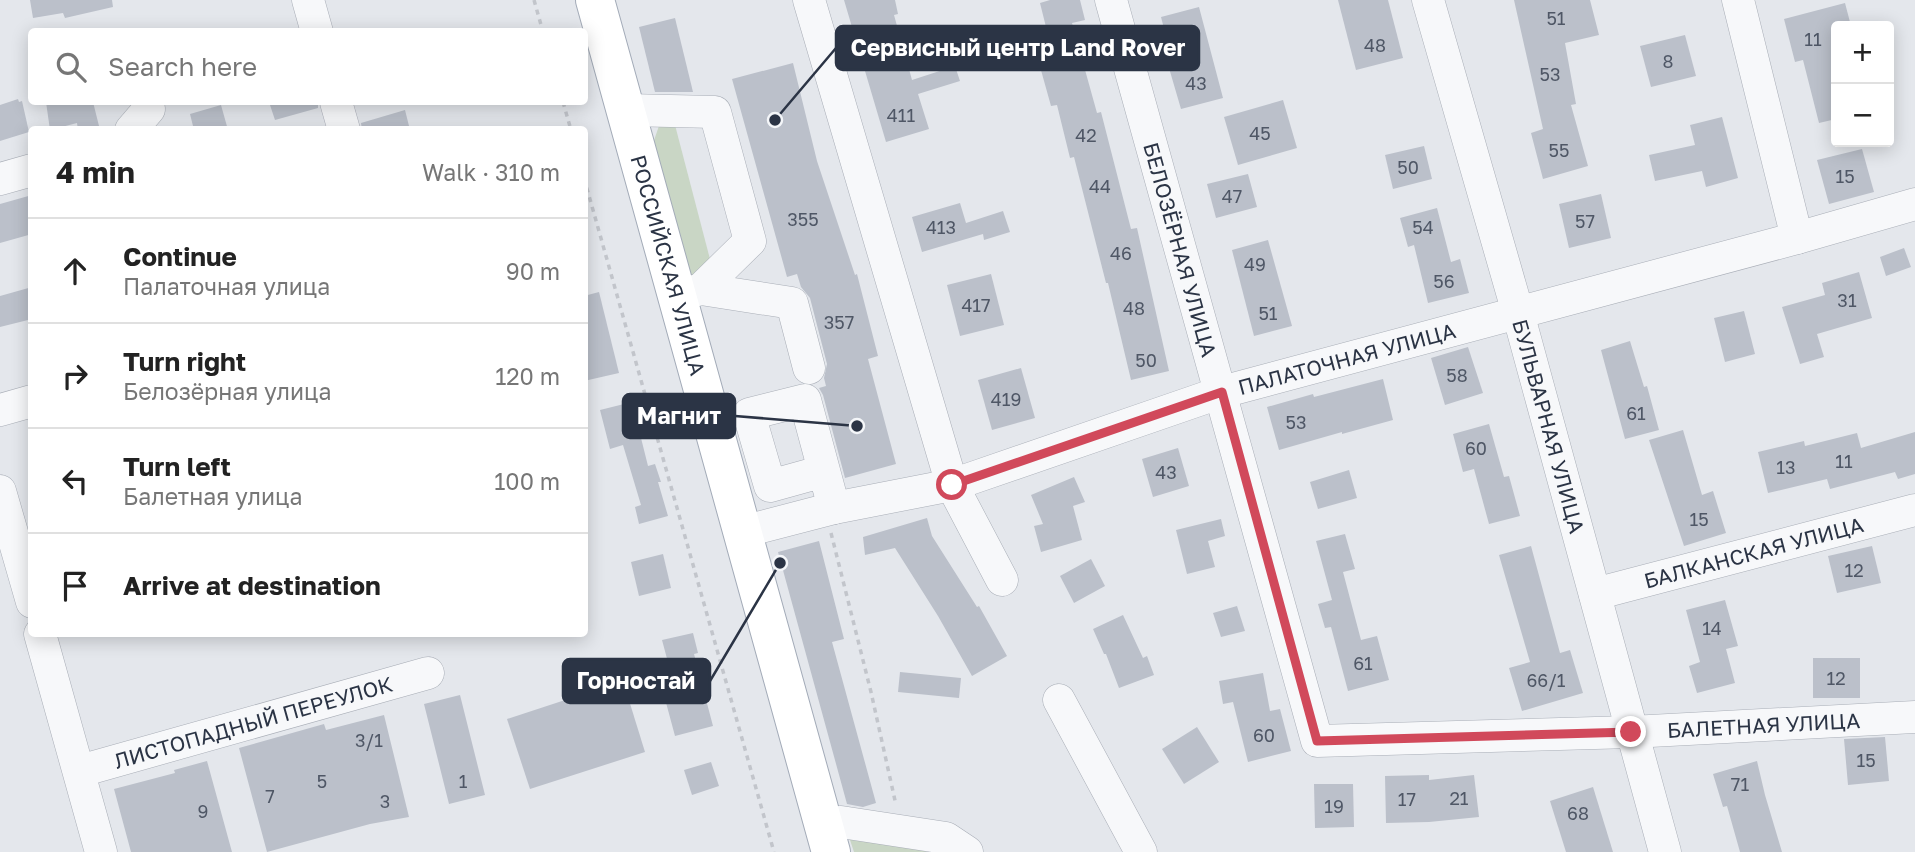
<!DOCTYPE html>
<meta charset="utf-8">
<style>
:root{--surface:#fff;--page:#f6f6f6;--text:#222;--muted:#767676;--line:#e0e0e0}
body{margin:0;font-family:"Golos Text",sans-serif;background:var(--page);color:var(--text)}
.controls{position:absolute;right:21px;top:21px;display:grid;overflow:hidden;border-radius:7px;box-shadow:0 4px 18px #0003}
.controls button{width:63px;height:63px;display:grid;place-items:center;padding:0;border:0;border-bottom:2px solid var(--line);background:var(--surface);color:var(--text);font:35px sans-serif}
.stop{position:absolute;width:21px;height:21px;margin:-16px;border:5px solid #d1495b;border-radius:50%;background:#fff}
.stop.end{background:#d1495b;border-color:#fff;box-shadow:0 2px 7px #0008}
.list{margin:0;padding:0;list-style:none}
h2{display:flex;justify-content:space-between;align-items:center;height:91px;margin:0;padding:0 28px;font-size:30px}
h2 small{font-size:23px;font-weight:400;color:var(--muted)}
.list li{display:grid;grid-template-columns:46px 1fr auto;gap:21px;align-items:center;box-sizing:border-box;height:105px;padding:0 28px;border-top:2px solid var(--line)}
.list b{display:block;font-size:26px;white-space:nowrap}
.list p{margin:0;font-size:23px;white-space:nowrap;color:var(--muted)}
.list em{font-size:23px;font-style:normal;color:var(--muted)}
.icon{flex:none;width:38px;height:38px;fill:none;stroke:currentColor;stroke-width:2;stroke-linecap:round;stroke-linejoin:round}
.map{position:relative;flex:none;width:1915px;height:852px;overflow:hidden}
.search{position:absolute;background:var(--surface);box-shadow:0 4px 18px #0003;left:28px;top:28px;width:560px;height:77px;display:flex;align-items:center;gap:18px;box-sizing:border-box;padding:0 24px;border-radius:7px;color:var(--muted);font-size:26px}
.panel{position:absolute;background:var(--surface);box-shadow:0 4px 18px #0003;left:28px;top:126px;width:560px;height:511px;border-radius:7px}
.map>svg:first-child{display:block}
.green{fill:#c9d6c5}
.building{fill:#bbc0ca}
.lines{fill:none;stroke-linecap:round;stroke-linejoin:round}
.minor-casing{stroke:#a9aeb7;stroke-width:33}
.major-casing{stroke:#a3abb8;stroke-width:40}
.path{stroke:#c2c5cb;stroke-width:3.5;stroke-dasharray:5 5;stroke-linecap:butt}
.minor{stroke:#f7f8fa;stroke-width:32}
.major{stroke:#fff;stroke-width:38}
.route{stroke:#d1495b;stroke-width:9}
.labels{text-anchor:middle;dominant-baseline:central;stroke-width:6;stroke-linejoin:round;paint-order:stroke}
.number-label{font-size:18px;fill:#4f5766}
.street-label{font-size:21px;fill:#2b3445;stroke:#f4f6f9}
.leader{fill:none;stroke:#2b3445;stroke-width:2.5}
.callout-dot{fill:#2b3445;stroke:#f4f6f9;stroke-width:2.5}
.callout{fill:#2b3445;stroke:#2b3445;stroke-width:2.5}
.callout-label{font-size:23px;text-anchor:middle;font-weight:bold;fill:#fff}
</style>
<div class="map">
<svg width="1915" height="852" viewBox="0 0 1915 852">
<rect width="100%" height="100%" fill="#e4e7ec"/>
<g class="green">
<path d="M660,123l15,2 36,138 -9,13 -14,1 -37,-128z"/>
<path d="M848,834l81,18h-75z"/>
</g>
<g class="building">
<path d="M30,0h82l1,7 -48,11 -2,-5 -30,5z"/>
<path d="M844,0h51l3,14 -4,1 18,65 43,-14 5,15 -42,13 11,35 -43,13z"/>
<path d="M1050,0h30l5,20 -13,3 25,90 4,-1 30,117 6,-1 32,143 -38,9 -23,-97h-2l-32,-126 -4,1 -13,-53 -6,1 -12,-43 15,-4 -14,-56z"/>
<path d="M1338,0h50l15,58 -47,12z"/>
<path d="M1514,0h76l9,35 -34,8 11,61 -5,1 17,61 -45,13 -12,-46 12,-4z"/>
<path d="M1845,3l6,23h-15v93l-17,4 -16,-63 -8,2 -11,-43z"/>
<path d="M1199,7l24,91 -42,11 -12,-41 5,-1 -13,-50z"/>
<path d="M675,18l18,74h-38l-16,-65z"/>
<path d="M1685,35l11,41 -45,11 -11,-41z"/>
<path d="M793,63l24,98 38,114 2,-1 21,82 -10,3 28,105 -51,14 -22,-83 -4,-7 7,-2 -2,-8 3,-14 -17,-66 -9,-11 -4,-13 -10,3 -55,-198z"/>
<path d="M18,99l1,3 3,-1 7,31 -29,9v-36z"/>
<path d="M1283,100l14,48 -59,17 -14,-48z"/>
<path d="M46,102h47l7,28h-22l-1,-7 -27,7z"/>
<path d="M269,102h49v6l-43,12z"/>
<path d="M221,105l7,25h-34l-4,-16z"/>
<path d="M405,110l5,20h-48l-1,-7z"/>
<path d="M1722,117l16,61 -32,9 -4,-16 -47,10 -6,-26 46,-10 -5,-20z"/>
<path d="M1424,146l8,33 -39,10 -8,-34z"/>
<path d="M1862,149l12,43 -45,12 -12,-44z"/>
<path d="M1248,174l9,33 -41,11 -9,-34z"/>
<path d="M1601,194l10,44 -42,10 -10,-44z"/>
<path d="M32,195v39l-32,9v-39z"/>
<path d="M960,203l6,20 37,-12 7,21 -26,8 -1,-6 -61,18 -10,-35z"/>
<path d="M1437,208l14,54 9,-3 9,34 -41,10 -14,-58 -6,2 -8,-29z"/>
<path d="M1268,240l24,86 -38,10 -22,-86z"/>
<path d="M1904,248l7,19 -25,9 -6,-19z"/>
<path d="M1859,272l13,46 -55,16 7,23 -24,7 -18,-57 43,-12 -3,-12z"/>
<path d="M991,274l13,51 -44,11 -13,-51z"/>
<path d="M32,287v32l-32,8v-31z"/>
<path d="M599,292l20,81 -35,8v-85z"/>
<path d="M1744,311l11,43 -30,8 -11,-44z"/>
<path d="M1630,341l14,46 3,-1 12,44 -34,9 -24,-89z"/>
<path d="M1468,347l15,46 -38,12 -14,-47z"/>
<path d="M1021,368l14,50 -43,12 -14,-50z"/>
<path d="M1383,379l10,41 -51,14v-2l-63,18 -12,-43 46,-13 1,3z"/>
<path d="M632,402l16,64 7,-2 6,18h-3l10,34 -29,8 -4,-17 6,-2 -18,-60 -13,4 -10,-39z"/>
<path d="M1489,424l15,53 5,-1 11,40 -31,8 -15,-55 -11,3 -10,-38z"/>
<path d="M1683,430l19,65 11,-4 13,42 -42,13 -35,-106z"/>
<path d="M1915,432v42l-17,5 -3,-7 -65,17 -3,-10 -59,14 -10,-41 46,-11 1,5 52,-13 4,15z"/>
<path d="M1178,448l11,38 -36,11 -11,-38z"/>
<path d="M1349,470l8,28 -39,11 -8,-27z"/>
<path d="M1074,477l11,25 -12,4 9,34 -41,12 -7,-26 9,-2 -12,-29z"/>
<path d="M927,518l5,18 45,71 2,-1 28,50 -35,20 -34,-60 -43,-68 -30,7 -2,-18z"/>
<path d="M1221,519l4,17 -17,5 7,26 -28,7 -11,-44z"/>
<path d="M1345,534l10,35 -12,3 18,68 16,-4 12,44 -41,11 -17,-64 -6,1 -7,-24 14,-4 -16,-59z"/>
<path d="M819,541l25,98 -12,3 44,161 -13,4 -16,-3 -69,-252z"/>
<path d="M1531,546l29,107 10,-3 13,43 -61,18 -13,-43 21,-6 -31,-107z"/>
<path d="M1872,546l9,37 -44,10 -9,-37z"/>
<path d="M663,554l8,34 -32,8 -8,-34z"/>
<path d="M1091,559l14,27 -31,17 -14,-27z"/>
<path d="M1725,600l13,46 -12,3 9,34 -38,10 -8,-27 11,-4 -14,-52z"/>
<path d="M1237,606l8,25 -24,6 -8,-24z"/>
<path d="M1123,615l20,43 4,-2 7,19 -35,13 -13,-34h-2l-11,-25z"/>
<path d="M693,633l5,20 -4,1 19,72 -38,10 -14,-52 12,-3 -11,-41z"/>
<rect x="1813" y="658" width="47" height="40"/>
<path d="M900,672l61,6 -2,20 -61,-6z"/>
<path d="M1263,673l7,38 10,-2 11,42 -43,11 -15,-60 -10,2 -4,-23z"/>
<path d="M623,681l22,71 -115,37 -23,-70z"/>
<path d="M460,695l25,100 -36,9 -25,-100z"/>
<path d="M384,715l25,102 -39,7 -103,28 -28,-104 85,-24 2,6z"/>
<path d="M1197,727l22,35 -35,22 -22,-35z"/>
<path d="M1885,737l4,44 -41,4 -4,-46z"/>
<path d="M207,761l25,91h-101l-17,-63 61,-16 -1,-3z"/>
<path d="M1757,761l8,34 17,57h-42l-13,-46 -4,1 -10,-33z"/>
<path d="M711,762l8,24 -27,9 -8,-25z"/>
<path d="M1429,775v5l45,-5 5,42 -50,5 -43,1 -1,-47z"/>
<path d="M1314,784h39l1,43 -39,1z"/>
<path d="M1593,787l20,65h-47l-16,-51z"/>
</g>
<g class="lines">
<defs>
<g id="minor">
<path d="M308,0l9,32"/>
<path d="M809,0l143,485 50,95"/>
<path id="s1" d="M1111,0l206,741 314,-9 284,-15"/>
<path id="s2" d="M1428,0l90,313 147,539"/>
<path d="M1738,0l59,238"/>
<path d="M336,102l8,28"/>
<path d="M626,110l89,2 35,129 -49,48 -24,7"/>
<path d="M131,130l18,-21"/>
<path d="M0,179l32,-9"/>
<path d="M701,289l91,14 17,65"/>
<path d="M0,410l32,-9"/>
<path d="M824,471l-54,15 -21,-72 56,-14 29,108"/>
<path d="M0,491l32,111"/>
<path id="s3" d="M742,532l92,-24 118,-23 270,-93 575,-154 118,-34"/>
<path id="s4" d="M1595,594l320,-84"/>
<path d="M40,634l61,218"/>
<path d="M1059,700l82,152"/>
<path id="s5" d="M80,771l348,-98"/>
<path d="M823,823l18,-1 105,16 21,14"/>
</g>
<g id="major">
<path id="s6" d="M595,0l236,852"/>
</g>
</defs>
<use href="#minor" class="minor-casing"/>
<use href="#major" class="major-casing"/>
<g class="path">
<path d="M534,0l9,32"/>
<path d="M563,102l8,28"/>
<path d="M584,178l190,674"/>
<path d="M831,533l40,159 25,113"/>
</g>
<use href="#minor" class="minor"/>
<use href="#major" class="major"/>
</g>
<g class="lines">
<path class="route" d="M952,485l270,-93 95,349 314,-9"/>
</g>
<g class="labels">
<g class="number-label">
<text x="1556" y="18">51</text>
<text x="1813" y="39">11</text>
<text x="1375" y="45">48</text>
<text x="1668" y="61">8</text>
<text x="1550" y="74">53</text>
<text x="1196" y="83">43</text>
<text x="901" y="115">411</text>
<text x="1260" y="133">45</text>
<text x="1086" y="135">42</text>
<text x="1559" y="150">55</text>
<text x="1408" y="167">50</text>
<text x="1845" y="176">15</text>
<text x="1100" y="186">44</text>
<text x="1232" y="196">47</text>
<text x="803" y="219">355</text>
<text x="1585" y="221">57</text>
<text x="941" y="227">413</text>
<text x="1423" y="227">54</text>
<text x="1121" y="253">46</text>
<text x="1255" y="264">49</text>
<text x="1444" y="281">56</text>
<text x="1847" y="300">31</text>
<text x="976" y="305">417</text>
<text x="1134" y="308">48</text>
<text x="1268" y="313">51</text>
<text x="839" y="322">357</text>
<text x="1146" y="360">50</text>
<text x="1457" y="375">58</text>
<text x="1006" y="399">419</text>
<text x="1636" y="413">61</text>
<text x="1296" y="422">53</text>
<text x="1476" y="448">60</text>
<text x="1844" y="461">11</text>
<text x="1786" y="467">13</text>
<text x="1166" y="472">43</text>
<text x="1699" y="519">15</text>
<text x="1854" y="570">12</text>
<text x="1712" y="628">14</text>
<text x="1363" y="663">61</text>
<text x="1836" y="678">12</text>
<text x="1546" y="680">66/1</text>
<text x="1264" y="735">60</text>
<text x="369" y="740">3/1</text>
<text x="1866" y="760">15</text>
<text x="322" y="781">5</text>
<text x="463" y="781">1</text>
<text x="1740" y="784">71</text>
<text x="270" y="796">7</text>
<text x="1459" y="798">21</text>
<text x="1407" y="799">17</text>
<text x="385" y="801">3</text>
<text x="1334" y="806">19</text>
<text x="203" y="811">9</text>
<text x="1578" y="813">68</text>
</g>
<g class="street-label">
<text stroke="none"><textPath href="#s1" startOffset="259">БЕЛОЗЁРНАЯ УЛИЦА</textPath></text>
<text stroke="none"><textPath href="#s6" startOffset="275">РОССИЙСКАЯ УЛИЦА</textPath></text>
<text stroke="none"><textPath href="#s3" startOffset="630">ПАЛАТОЧНАЯ УЛИЦА</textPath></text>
<text stroke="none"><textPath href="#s2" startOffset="443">БУЛЬВАРНАЯ УЛИЦА</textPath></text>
<text stroke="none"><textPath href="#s4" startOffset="164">БАЛКАНСКАЯ УЛИЦА</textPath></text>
<text stroke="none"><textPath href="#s5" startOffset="180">ЛИСТОПАДНЫЙ ПЕРЕУЛОК</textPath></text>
<text stroke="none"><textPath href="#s1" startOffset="1216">БАЛЕТНАЯ УЛИЦА</textPath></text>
</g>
</g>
<path class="leader" d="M775 120L836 48M857 426L735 416M780 563L710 681"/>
<g class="callout-dot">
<circle cx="775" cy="120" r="7"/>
<circle cx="857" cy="426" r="7"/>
<circle cx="780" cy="563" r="7"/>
</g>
<g class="callout">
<rect x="836" y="26" width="363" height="44" rx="7"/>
<rect x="623" y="394" width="112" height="44" rx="7"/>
<rect x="563" y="659" width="147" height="44" rx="7"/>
</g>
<g class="callout-label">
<text x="1018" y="56">Сервисный центр Land Rover</text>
<text x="679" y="424">Магнит</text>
<text x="636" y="689">Горностай</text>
</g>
</svg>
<div class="controls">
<button>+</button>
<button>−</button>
</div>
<div class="stop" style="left:952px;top:485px"></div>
<div class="stop end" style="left:1631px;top:732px"></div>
<div class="search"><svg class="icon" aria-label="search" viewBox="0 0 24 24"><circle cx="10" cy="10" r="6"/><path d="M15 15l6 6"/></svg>Search here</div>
<section class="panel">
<h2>4 min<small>Walk · 310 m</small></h2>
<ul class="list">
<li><svg class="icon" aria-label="ahead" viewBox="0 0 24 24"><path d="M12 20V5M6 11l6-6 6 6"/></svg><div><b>Continue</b><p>Палаточная улица</p></div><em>90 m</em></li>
<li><svg class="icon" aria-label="right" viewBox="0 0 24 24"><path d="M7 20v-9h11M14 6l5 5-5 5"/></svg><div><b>Turn right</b><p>Белозёрная улица</p></div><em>120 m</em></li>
<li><svg class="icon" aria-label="left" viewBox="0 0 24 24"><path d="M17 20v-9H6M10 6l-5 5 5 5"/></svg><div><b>Turn left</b><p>Балетная улица</p></div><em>100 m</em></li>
<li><svg class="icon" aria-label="arrive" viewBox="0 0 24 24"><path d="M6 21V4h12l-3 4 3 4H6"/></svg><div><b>Arrive at destination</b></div></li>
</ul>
</section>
</div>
